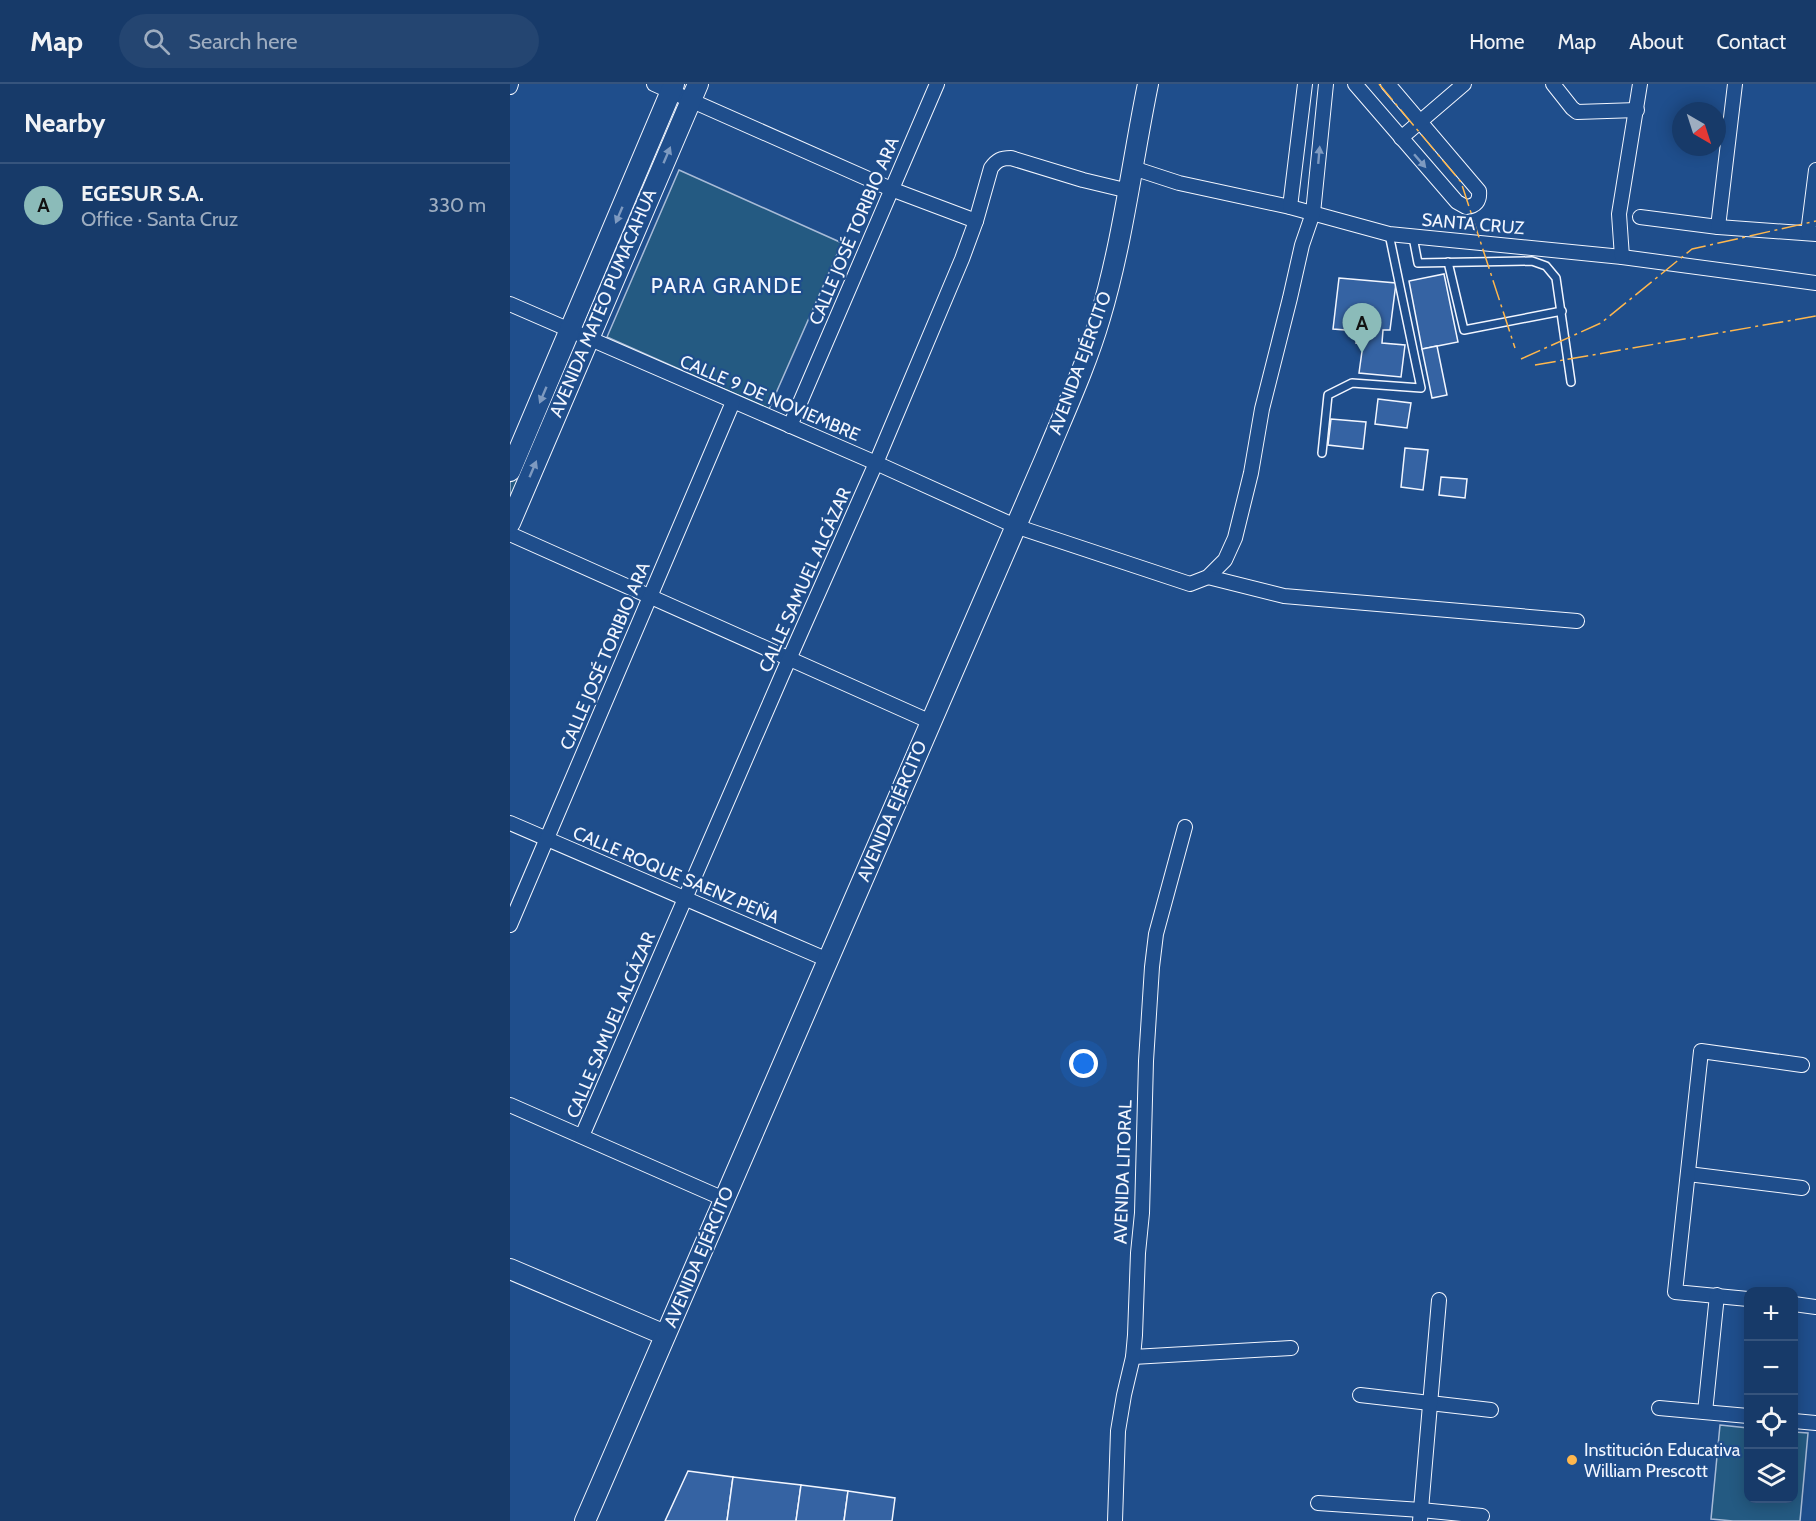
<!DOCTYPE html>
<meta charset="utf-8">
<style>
:root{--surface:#173a69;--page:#244571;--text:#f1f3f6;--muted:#9eadc0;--line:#36547d;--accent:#8bbbb9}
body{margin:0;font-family:Cabin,sans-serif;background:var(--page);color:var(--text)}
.controls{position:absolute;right:18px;bottom:18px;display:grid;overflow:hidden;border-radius:12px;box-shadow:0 3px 15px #0003}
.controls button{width:54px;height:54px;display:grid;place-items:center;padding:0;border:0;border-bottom:2px solid var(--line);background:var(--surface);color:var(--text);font:30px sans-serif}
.compass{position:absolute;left:1162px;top:18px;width:54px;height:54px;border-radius:50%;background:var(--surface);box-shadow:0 3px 15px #0003;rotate:141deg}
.you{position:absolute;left:574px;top:980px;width:21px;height:21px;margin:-15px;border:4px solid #fff;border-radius:50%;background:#1a73e8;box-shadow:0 0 0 9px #1a73e833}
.badge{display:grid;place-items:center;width:39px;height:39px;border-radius:50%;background:var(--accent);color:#111;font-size:20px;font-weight:700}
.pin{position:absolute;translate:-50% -50px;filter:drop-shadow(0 2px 3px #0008)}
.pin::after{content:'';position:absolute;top:32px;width:21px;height:18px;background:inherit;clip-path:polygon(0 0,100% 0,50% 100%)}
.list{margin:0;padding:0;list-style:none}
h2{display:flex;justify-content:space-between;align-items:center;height:78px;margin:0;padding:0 24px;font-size:26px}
h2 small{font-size:20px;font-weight:400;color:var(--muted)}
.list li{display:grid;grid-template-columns:39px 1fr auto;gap:18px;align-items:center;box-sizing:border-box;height:84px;padding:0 24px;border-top:2px solid var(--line)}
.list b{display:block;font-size:22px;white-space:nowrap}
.list p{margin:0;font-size:20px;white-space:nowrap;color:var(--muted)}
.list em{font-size:20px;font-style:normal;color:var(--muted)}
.icon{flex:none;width:33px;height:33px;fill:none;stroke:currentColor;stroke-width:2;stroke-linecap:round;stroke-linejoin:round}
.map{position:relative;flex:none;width:1306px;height:1437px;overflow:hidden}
header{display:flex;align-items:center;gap:36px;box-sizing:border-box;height:84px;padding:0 30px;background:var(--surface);border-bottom:2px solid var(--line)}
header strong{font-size:28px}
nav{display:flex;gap:33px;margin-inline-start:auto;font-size:21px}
.search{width:420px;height:54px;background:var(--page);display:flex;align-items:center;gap:15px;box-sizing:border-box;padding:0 21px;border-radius:33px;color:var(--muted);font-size:22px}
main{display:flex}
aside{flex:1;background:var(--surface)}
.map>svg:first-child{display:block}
.green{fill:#245a82;stroke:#a8bbd7;stroke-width:1.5}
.building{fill:#3563a3;stroke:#f2f6ff;stroke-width:1.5}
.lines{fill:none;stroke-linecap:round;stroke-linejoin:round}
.lane-casing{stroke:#f2f6ff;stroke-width:10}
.street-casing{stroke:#f2f6ff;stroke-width:16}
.secondary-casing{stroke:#f2f6ff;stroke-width:22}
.lane{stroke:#1f4e8c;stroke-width:7}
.street{stroke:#1f4e8c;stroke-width:14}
.secondary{stroke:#1f4e8c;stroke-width:20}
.power{stroke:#ffb74d;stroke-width:1.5;stroke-dasharray:21 4.5 3 4.5;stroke-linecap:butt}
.oneway{fill:#7e9ac0}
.poi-dot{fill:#ffb74d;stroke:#1f4e8c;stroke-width:2}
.labels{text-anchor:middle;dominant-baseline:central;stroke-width:4.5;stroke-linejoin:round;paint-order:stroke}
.street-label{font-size:18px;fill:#f2f6ff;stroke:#1f4e8c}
.poi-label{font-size:18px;fill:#f2f6ff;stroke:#1f4e8c;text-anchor:start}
.quarter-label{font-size:21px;letter-spacing:1.5px;fill:#f2f6ff;stroke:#1f4e8c}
</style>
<header>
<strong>Map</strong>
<div class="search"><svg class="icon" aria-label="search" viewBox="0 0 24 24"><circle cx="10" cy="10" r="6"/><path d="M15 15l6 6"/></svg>Search here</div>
<nav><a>Home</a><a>Map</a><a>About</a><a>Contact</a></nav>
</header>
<main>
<aside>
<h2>Nearby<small></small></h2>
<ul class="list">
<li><span class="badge">A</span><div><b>EGESUR S.A.</b><p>Office · Santa Cruz</p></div><em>330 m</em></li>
</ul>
</aside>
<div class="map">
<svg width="1306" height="1437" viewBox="0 0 1306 1437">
<rect width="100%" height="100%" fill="#1f4e8c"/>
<g class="green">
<path d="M162,22l6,4 -90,208 -8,-2z"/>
<path d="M169,86l163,73 -73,166 -162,-72z"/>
<path d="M57,264l7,3 -64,155v-23z"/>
<path d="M1210,1341l28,3v70h46v-66l14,1 -8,88h-67l-22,-2z"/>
</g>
<g class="building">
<path d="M934,190l14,68 -36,7 -13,-68z"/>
<path d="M829,194l57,5 -6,47h-7l-1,13 23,2 -4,32 -42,-4 4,-29 -7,-1 2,-12 -25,-2z"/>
<path d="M927,262l10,49 -15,3 -10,-49z"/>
<path d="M868,315l33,4 -4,25 -32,-4z"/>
<path d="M821,335l35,3 -3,27 -35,-4z"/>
<path d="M895,364l23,2 -5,40 -22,-3z"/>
<path d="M931,393l26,2 -2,19 -26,-3z"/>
<path d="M178,1387l45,6 -6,44h-62z"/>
<path d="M223,1393l68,8 -5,36h-69z"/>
<path d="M291,1401l47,6 -4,30h-48z"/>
<path d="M338,1407l47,7 -3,23h-48z"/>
</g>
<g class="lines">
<defs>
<g id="lane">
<path d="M903,153l5,26 114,-2 14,5 10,12 15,104"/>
<path d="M938,178l16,68 98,-19"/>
<path d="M812,369l6,-58 24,-12 69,5 -32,-154"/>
</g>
<g id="street">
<path d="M144,0l237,105 85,32"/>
<path d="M845,0l102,118 9,5c10,-1 14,-6 13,-16l-91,-107"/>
<path d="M1043,0l19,24 5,4 60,-2"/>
<path d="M0,3l1,-3"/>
<path d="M891,54l63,-54"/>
<path d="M623,84l46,15 111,24 99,27 233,23 194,26"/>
<path d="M780,123l15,-123"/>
<path d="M1130,133l78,10 98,7"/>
<path d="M1208,143l17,-143"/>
<path d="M1298,149l8,-63"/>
<path d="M1112,173l-3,-43 21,-130"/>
<path d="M0,220l366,159 139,63 175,58 18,-7 17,-17 10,-22 16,-65 11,-64 28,-111 12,-53 11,-32 13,-129"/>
<path d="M280,342l147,-342"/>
<path d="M0,450l421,188"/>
<path d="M698,493l76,19 293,25"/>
<path d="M0,739l318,137"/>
<path d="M0,841l223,-523"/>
<path d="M0,1021l214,94"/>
<path d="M72,1052l200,-461 94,-212 86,-204 14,-38 15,-53c6,-8 10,-10 20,-10l72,22 46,11"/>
<path d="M1178,1090l114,14"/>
<path d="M1238,1215l-73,-7 26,-241 101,14"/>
<path d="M1284,1220l22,3"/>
<path d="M623,1273l158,-9"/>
<path d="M850,1311l131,15"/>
<path d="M1149,1324l89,8"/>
<path d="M1195,1328l12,-117"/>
<path d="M1284,1337l22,2"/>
<path d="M808,1419l103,7 61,6"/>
<path d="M605,1437l3,-90 6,-36 9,-38 2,-22 3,-82 4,-40 4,-152 6,-94 4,-33 29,-107"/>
<path d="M910,1437l19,-221"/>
</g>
<g id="secondary">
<path d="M0,387l164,-387"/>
<path d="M0,439l188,-439"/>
<path d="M0,1185l155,66"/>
<path d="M75,1437l460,-1062c19,-46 41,-93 55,-141 23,-77 32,-156 48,-234"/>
</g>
</defs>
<use href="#lane" class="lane-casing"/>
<use href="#street" class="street-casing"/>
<use href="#secondary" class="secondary-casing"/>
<use href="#lane" class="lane"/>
<use href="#street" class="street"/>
<use href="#secondary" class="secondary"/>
<g class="power">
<path d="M869,0l82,98 54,166"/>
<path d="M1011,275l80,-36 91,-74 124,-28"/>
<path d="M1025,281l281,-49"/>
</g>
</g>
<defs><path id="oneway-solid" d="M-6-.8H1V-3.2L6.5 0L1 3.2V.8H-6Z" transform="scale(1.5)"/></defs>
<g class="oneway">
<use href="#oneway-solid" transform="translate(157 71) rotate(-67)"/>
<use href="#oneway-solid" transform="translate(809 71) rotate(-85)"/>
<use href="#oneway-solid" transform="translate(910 77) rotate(49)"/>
<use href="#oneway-solid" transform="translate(109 131) rotate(113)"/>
<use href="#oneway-solid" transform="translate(33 311) rotate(113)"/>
<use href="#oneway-solid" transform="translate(23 385) rotate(-67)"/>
</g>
<circle class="poi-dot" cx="1062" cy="1376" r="6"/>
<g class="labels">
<g class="street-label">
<text transform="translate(963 140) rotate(5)">SANTA CRUZ</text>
<text transform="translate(344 147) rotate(-67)">CALLE JOSÉ TORIBIO ARA</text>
<text transform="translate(93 219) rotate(-67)">AVENIDA MATEO PUMACAHUA</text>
<text transform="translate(570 279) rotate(-70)">AVENIDA EJÉRCITO</text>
<text transform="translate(260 314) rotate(23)">CALLE 9 DE NOVIEMBRE</text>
<text transform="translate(295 496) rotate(-66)">CALLE SAMUEL ALCÁZAR</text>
<text transform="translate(95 572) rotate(-67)">CALLE JOSÉ TORIBIO ARA</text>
<text transform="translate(382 727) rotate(-67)">AVENIDA EJÉRCITO</text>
<text transform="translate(166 791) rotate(23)">CALLE ROQUE SAENZ PEÑA</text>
<text transform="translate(101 941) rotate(-67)">CALLE SAMUEL ALCÁZAR</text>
<text transform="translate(613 1088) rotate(-88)">AVENIDA LITORAL</text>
<text transform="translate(189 1173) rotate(-67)">AVENIDA EJÉRCITO</text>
</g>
<g class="poi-label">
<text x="1074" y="1366">Institución Educativa<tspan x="1074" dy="21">William Prescott</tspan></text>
</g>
<g class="quarter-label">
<text x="217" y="201">PARA GRANDE</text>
</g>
</g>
</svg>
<div class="controls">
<button>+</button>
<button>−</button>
<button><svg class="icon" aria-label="locate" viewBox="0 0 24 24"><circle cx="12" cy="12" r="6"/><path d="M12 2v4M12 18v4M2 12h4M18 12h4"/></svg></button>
<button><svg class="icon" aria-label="layers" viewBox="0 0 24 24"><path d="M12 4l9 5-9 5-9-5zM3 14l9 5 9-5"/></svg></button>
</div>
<svg class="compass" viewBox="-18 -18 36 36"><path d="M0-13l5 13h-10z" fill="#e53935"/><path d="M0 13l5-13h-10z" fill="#9eadc0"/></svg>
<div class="you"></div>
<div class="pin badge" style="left:852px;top:269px">A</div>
</div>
</main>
